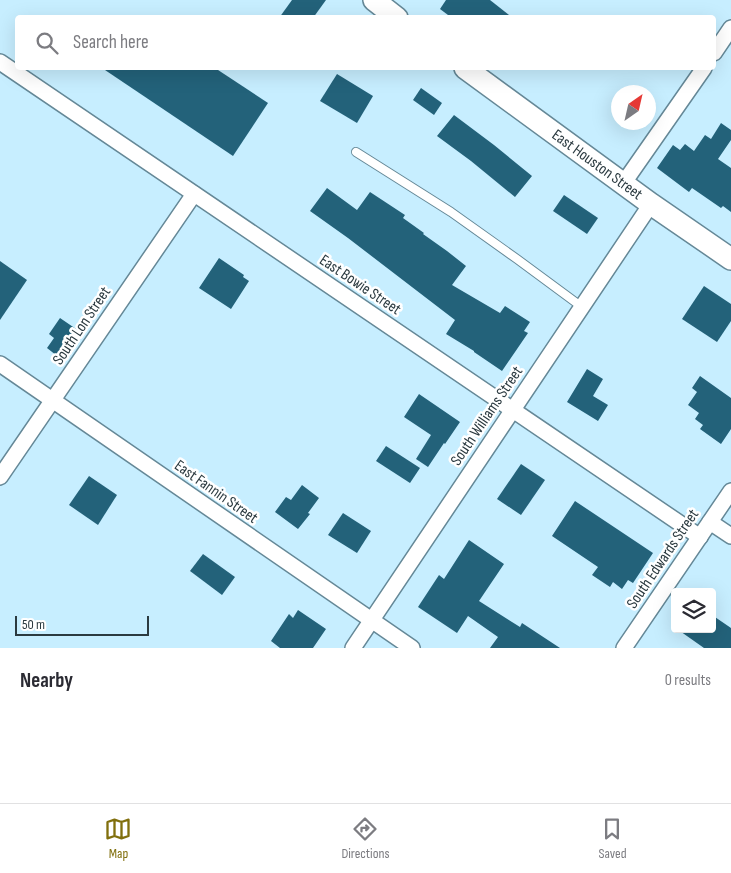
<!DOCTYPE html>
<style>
:root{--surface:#fff;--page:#f7f7f7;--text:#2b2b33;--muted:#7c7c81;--line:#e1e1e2;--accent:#816f0d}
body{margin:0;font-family:"Sofia Sans Condensed",sans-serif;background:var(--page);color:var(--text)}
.controls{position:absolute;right:15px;bottom:15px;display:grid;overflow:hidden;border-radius:5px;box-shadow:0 5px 20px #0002}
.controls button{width:45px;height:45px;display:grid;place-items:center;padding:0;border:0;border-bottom:1px solid var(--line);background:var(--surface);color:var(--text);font:25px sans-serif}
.compass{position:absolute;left:611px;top:85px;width:45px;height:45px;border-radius:50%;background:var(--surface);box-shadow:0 5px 20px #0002;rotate:34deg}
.scale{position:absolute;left:15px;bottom:12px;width:134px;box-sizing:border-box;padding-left:5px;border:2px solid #2b3a40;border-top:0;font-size:14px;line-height:18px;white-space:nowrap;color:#2b3a40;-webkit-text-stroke:4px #fff;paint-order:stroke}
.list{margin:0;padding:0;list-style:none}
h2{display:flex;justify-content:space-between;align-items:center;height:65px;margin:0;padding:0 20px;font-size:21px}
h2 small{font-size:16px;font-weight:400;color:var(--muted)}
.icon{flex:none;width:28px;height:28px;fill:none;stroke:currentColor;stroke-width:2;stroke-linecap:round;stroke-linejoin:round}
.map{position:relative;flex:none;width:731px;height:648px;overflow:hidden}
.search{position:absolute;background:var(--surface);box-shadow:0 5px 20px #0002;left:15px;right:15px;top:15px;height:55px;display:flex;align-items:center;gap:12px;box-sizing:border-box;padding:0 18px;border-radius:5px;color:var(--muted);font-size:19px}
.sheet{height:155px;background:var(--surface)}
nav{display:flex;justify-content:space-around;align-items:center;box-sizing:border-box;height:70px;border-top:1px solid var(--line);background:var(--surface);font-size:14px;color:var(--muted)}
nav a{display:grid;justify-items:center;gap:2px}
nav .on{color:var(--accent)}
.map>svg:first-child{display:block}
.building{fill:#23627a}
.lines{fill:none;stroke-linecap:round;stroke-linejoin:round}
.service-casing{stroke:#658897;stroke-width:10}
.minor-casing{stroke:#658897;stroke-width:18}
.secondary-casing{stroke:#658897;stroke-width:24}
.service{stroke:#fff;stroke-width:8}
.minor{stroke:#fff;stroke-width:15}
.secondary{stroke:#fff;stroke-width:21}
.labels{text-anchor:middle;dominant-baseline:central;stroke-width:5;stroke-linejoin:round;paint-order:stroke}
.street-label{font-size:16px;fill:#2b3a40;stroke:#fff}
</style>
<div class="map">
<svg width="731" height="648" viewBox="0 0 731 648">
<rect width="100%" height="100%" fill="#c7eeff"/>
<g class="building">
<path d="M292,0h34l-13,18h-34z"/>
<path d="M446,0h44l23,18h-61l-12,-9z"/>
<path d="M102,68h113l53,35 -35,53z"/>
<path d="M337,74l36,22 -16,27 -37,-22z"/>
<path d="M421,88l21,15 -8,12 -21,-15z"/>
<path d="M454,115l40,30 38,31 -17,21 -44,-36 -34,-25z"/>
<path d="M721,123l10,7v10l-13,19 13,9v44l-8,-6 -2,2 -29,-20 -3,4 -32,-24 16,-23 7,5 5,-6 9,7 11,-16 6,4z"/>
<path d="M327,188l30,22 13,-18 35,23 -2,3 21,15 -1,1 24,17 19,15 -14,19 48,28 5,-7 25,16 -6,9 4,2 -26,38 -28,-19v-1l-28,-17 9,-14 -107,-82 -38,-27z"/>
<path d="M564,195l34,23 -11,16 -34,-23z"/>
<path d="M219,258l25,17 -1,2 6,4 -18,28 -32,-21z"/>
<path d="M0,261l27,19 -27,40z"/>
<path d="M704,286l27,18v17l-14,21 -35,-23z"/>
<path d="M60,318l19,13 -18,28 -14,-11 7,-10 -5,-4z"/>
<path d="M587,369l16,10 -10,17 15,9 -10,16 -31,-19z"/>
<path d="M700,376l31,22v31l-10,15 -21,-15 3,-4 -8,-6 4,-6 -11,-8 9,-13 -5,-4z"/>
<path d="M419,394l41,28 -15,22 -1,-1 -16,24 -12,-8 15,-24 -27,-18z"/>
<path d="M386,446l34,22 -10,15 -34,-22z"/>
<path d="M521,464l24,16 -24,35 -24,-16z"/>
<path d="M89,476l28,19 -19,30 -29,-20z"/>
<path d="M302,485l17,13 -11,15 2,1 -12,15 -23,-17 11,-15 5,3z"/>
<path d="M575,501l78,52 -20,30 -5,-3 -6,9 -9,-7 -3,5 -18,-12 6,-8 -46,-31z"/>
<path d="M343,513l28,18 -14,22 -29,-18z"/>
<path d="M469,540l35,24 -25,37 41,26 2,-4 38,25h-70l8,-11 -30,-21 -11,17 -39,-26 21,-32 5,4z"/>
<path d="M203,554l32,23 -13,18 -32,-24z"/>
<path d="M298,610l28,19 -13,19h-33l-9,-7 18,-27 4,4z"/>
<path d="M712,615l19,13v20h-27l-27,-19h35z"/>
</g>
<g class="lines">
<defs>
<path id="service" d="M356,152l95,60 66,47 65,48"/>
<g id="minor">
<path d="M714,53l17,-25"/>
<path d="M0,62l700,475"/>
<path d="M623,184l81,-116"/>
<path d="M0,364l412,284"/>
<path d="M0,477l194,-283"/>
<path d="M710,522l21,14"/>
<path d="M353,648l298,-444"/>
<path d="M624,648l107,-157"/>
</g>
<g id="secondary">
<path d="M374,0l23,18"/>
<path d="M465,68l186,136 80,55"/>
</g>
</defs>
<use href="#service" class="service-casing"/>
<use href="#minor" class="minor-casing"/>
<use href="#secondary" class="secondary-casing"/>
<use href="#service" class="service"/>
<use href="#minor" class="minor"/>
<use href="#secondary" class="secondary"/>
</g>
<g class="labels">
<g class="street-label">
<text transform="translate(597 165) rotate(36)">East Houston Street</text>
<text transform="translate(360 285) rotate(34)">East Bowie Street</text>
<text transform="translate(82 326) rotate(-56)">South Lon Street</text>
<text transform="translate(487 416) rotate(-56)">South Williams Street</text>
<text transform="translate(216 492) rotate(35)">East Fannin Street</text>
<text transform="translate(663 559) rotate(-56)">South Edwards Street</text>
</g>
</g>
</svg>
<div class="controls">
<button><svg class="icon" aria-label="layers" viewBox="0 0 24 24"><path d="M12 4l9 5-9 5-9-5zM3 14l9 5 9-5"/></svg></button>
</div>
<svg class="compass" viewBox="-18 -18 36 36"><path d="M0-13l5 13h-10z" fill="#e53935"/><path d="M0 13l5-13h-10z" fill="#7c7c81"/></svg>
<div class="scale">50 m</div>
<div class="search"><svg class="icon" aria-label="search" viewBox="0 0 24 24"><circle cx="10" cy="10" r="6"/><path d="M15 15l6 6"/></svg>Search here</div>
</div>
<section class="sheet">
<h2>Nearby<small>0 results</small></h2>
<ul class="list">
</ul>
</section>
<nav>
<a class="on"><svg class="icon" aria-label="map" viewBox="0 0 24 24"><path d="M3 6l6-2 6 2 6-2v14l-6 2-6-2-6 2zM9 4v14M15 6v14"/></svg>Map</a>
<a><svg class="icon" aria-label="directions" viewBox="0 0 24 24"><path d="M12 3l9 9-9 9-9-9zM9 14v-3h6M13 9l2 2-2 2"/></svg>Directions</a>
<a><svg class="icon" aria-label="saved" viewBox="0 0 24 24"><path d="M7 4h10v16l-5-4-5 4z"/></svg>Saved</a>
</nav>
